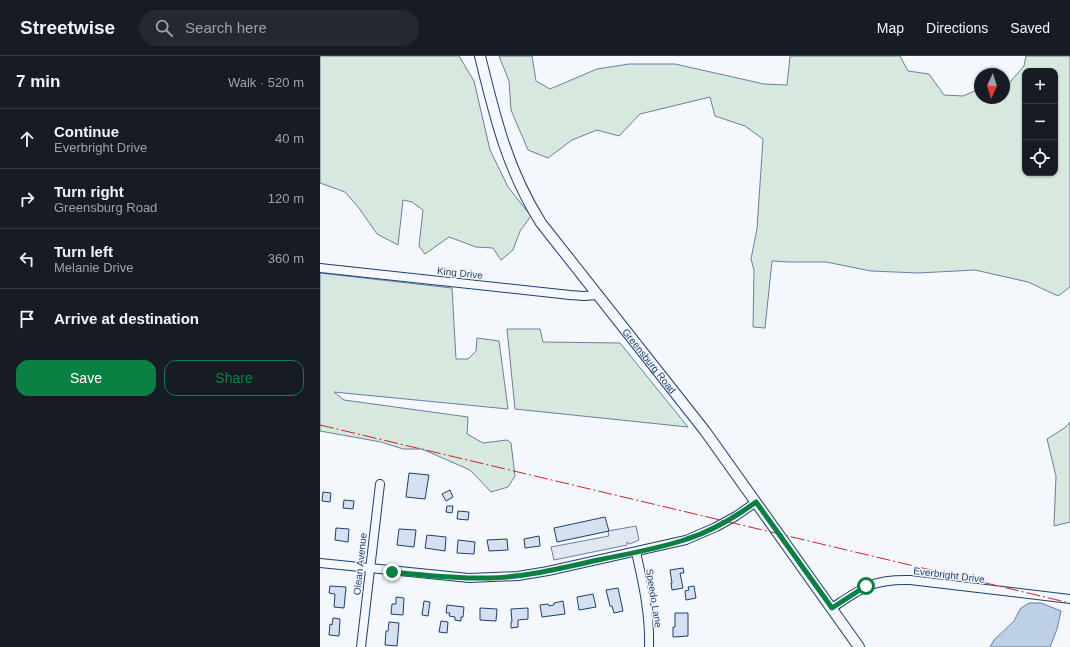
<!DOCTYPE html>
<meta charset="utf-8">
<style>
:root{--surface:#171b24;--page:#242831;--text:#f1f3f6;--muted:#9ea1a6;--line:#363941;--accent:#0b8043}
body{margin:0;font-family:Arial,sans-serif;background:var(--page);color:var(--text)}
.controls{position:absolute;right:12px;top:12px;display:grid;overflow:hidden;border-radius:8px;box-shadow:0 1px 3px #0004}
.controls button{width:36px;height:36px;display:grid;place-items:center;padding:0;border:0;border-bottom:1px solid var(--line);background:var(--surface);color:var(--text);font:20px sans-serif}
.compass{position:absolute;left:654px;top:12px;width:36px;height:36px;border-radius:50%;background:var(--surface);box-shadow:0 1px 3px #0004;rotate:184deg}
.stop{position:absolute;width:12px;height:12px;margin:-9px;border:3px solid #0b8043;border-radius:50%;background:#fff}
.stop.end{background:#0b8043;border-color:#fff;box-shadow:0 1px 4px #0008}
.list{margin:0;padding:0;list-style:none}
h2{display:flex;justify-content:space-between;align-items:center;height:52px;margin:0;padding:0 16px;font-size:17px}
h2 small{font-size:13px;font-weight:400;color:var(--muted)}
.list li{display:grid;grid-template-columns:26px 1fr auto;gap:12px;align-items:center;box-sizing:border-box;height:60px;padding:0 16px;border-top:1px solid var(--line)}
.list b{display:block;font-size:15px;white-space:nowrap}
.list p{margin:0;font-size:13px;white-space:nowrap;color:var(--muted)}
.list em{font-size:13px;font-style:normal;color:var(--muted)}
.actions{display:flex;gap:8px;padding:12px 16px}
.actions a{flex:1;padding:9px 0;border:1px solid var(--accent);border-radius:12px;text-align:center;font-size:14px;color:var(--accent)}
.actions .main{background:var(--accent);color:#fff}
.icon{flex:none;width:22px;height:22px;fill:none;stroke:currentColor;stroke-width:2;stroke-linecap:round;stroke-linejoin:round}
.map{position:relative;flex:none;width:750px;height:591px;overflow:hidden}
header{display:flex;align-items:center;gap:24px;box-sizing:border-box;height:56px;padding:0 20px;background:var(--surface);border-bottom:1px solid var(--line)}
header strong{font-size:19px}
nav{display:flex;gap:22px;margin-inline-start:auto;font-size:14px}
.search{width:280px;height:36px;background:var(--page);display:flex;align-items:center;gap:10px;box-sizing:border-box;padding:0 14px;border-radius:22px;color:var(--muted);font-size:15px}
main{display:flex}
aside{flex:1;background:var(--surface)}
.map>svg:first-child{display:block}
.green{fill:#d7e8df;stroke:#687fa3;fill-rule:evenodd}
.parking{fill:#e3e8f0;stroke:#687fa3}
.water{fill:#bed0e5;stroke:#687fa3}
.building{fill:#d5e0f0;stroke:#1d3f73}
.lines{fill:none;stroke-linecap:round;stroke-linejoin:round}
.minor-casing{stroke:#1d3f73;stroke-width:10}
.major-casing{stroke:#1d3f73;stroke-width:12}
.minor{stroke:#f4f7fb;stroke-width:8}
.major{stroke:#f4f7fb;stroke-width:10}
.power{stroke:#c62828;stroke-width:1;stroke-dasharray:14 3 2 3;stroke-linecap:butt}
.route{stroke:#0b8043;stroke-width:5}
.labels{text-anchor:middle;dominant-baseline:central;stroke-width:3;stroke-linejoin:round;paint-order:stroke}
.street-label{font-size:10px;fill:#1d3f73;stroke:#f4f7fb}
</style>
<header>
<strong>Streetwise</strong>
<div class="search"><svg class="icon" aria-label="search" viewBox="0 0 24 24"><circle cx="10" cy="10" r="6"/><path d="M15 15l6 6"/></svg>Search here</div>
<nav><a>Map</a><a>Directions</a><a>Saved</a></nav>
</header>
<main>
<aside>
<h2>7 min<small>Walk · 520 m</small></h2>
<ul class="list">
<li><svg class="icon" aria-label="ahead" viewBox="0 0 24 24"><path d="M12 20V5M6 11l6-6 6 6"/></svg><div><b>Continue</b><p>Everbright Drive</p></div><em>40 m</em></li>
<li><svg class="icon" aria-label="right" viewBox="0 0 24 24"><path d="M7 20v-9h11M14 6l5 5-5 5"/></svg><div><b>Turn right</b><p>Greensburg Road</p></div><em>120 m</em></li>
<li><svg class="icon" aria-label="left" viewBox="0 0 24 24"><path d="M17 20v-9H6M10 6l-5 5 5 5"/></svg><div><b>Turn left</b><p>Melanie Drive</p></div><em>360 m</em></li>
<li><svg class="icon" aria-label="arrive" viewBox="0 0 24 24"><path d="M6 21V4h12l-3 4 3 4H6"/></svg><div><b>Arrive at destination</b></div></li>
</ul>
<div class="actions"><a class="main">Save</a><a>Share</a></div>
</aside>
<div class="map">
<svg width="750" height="591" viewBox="0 0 750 591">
<rect width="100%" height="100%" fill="#f4f7fb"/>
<g class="green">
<path d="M0,0h139l15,25 16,69 18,37 23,29 -11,15 -7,19 -12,10 -8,-12 -17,-1 -27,-10 -24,17 -6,-8 4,-36 -11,-8 -9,-2 -5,45 -21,-11 -18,-26 -14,-16 -25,-9z"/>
<path d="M179,0h33l4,25 14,8 47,-20 32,-5h46l89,20 23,1 3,-29h110l8,15 21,3 15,21 19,1 16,-7 1,9h24v-9l20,-23 2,-10h44v231l-12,9 -30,-14 -53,-12 -57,3 -47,-2 -45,-9h-37l-17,-1 -7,67 -12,-1 1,-57 -3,-11 6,-30 6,-90 -18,-13 -30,-10 -5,-19 -70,17 -21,22 -22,-6 -25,10 -24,18 -20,-8 -17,-40 -2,-29zM705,15h30v102h-30z"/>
<path d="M0,217l132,15 4,71h12l8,-8 1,-13 22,3 9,68 -174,-17 10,8 124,17 -1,17 16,9 24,-3 4,3 4,33 -7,11 -17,5 -21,-22 -48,-21h-19l-22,-7 -61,-11z"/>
<path d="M187,273h33l3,13 77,1 68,84 -173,-18z"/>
<path d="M750,366v100l-16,4 2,-50 -9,-37 19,-12z"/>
</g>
<path class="parking" d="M316,470l3,14 -9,4 -3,-2v3l-73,15 -3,-13 58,-11 -1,-5z"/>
<path class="water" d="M709,547h12l20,8 -4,18 -7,18h-60l4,-7 20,-19 6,-12z"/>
<g class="building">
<path d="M89,417l20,2 -4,24 -19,-2z"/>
<path d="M130,434l3,7 -7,4 -4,-7z"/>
<path d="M3,436l8,1 -1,9 -8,-1z"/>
<path d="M24,444l10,1 -1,8 -10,-1z"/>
<path d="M127,450h6l-1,7 -6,-1z"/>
<path d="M138,455l11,1 -1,8 -11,-1z"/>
<path d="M285,461l4,14 -52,11 -3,-14z"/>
<path d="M16,472l13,1 -1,13 -13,-2z"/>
<path d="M79,473l17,1 -2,17 -17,-2z"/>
<path d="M107,479l19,2 -1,14 -20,-3z"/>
<path d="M219,480l1,10 -15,2 -1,-9z"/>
<path d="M187,483l1,11 -19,1 -2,-11z"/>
<path d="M138,484l17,2 -1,12 -17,-1z"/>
<path d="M363,512l1,5h-4l3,15 -11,2 -1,-7h1l-2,-13z"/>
<path d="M10,530l16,1 -2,21 -10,-1 1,-13 -6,-1z"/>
<path d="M374,530l2,12 -10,2 -1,-9 4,-1 -1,-3z"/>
<path d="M298,532l5,23 -9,2 -2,-7h-2l-4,-16z"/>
<path d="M273,538l3,13 -17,3 -2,-13z"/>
<path d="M76,541l8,1 -1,17 -12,-1 1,-10h4z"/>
<path d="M104,545l6,1 -2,14 -6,-1z"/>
<path d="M243,545l2,13 -23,3 -2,-12 8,-1 1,2 5,-1v-2z"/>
<path d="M127,549l17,2 -1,10h-2v4l-6,-1v-3l-6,-1 1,-3h-4z"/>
<path d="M160,552l17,1 -1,12 -16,-1z"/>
<path d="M208,552v11l-10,1v7l-7,1v-6h1l-1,-13z"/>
<path d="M355,557h13v23l-15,1v-10h2z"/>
<path d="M13,562l7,1 -1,17 -10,-1 1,-11 2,1z"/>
<path d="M121,565l7,1 -1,11 -8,-1z"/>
<path d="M69,566l10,1 -2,23 -12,-1 1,-14h2z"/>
</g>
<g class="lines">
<defs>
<g id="minor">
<path d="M0,212l250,27 14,1 13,-1"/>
<path d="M316,496c7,31 14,62 13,95"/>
<path d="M0,507l149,15 49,-2 30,-5 138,-31 30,-13 20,-11 20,-14"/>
<path d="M512,552c30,-20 40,-29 78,-28l160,19"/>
<path d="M41,591l19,-163"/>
</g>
<g id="major">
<path id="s1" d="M160,0c15,61 27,113 61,167l164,208 154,216"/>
</g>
</defs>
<use href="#minor" class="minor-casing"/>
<use href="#major" class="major-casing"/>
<use href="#minor" class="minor"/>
<use href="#major" class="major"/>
<path class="power" d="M0,369l750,178"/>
</g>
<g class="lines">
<path class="route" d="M72,516c33,3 65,7 98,6 36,-1 72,-10 108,-18 29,-6 60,-11 89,-21 25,-8 47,-21 69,-37l76,106 34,-22"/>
</g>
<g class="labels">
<g class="street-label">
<text transform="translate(140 217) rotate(6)">King Drive</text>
<text stroke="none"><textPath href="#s1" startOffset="354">Greensburg Road</textPath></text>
<text transform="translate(40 508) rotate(-84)">Olean Avenue</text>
<text transform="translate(629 519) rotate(7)">Everbright Drive</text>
<text transform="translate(334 542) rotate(81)">Speedo Lane</text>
</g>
</g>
</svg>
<div class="controls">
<button>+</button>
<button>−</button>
<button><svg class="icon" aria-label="locate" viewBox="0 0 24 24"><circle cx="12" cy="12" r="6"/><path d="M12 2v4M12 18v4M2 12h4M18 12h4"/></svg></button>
</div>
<svg class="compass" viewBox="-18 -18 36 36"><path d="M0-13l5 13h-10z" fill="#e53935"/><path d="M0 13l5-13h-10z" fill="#9ea1a6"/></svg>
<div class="stop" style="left:546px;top:530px"></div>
<div class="stop end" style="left:72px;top:516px"></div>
</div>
</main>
